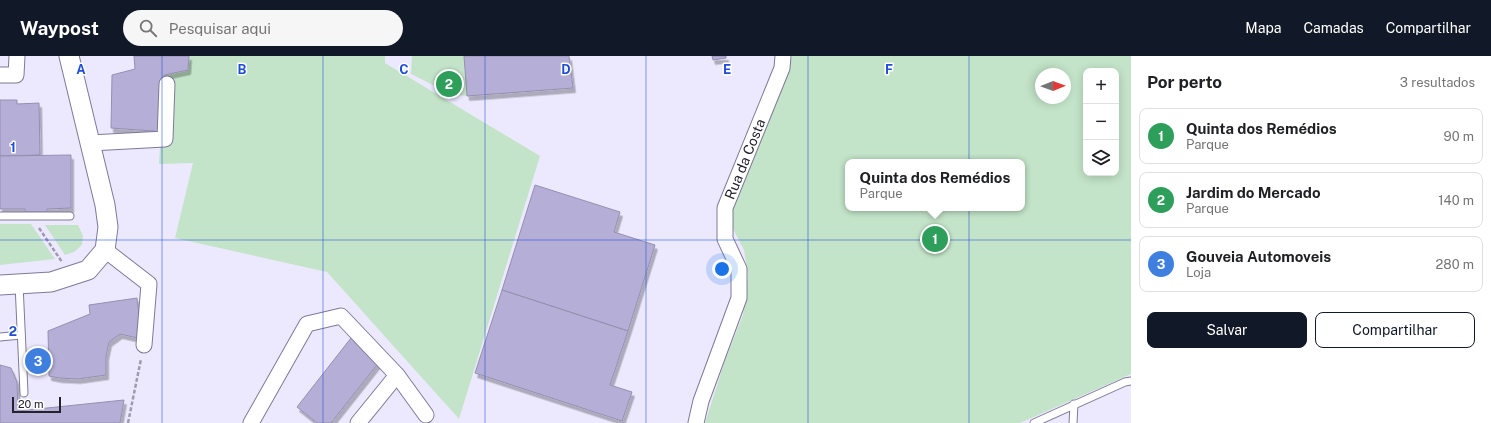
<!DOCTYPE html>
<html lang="pt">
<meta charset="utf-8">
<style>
:root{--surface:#fff;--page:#f6f6f6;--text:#202124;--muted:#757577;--line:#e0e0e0;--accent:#111827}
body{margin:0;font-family:"Public Sans",sans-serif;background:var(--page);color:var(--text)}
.controls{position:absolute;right:12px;top:12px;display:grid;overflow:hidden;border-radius:8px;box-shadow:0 2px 10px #0003}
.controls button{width:36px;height:36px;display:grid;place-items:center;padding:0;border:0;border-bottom:1px solid var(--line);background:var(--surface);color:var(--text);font:20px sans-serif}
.compass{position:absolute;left:1035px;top:12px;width:36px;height:36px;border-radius:50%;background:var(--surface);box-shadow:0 2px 10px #0003;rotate:89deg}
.scale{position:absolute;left:12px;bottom:10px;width:49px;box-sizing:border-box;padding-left:4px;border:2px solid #24222f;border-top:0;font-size:11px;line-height:14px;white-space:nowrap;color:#24222f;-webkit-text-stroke:3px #fff;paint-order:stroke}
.you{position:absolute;left:722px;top:213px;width:14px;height:14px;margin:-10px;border:3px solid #fff;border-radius:50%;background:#1a73e8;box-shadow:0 0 0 6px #1a73e833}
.badge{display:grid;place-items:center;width:26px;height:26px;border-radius:50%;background:var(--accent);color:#fff;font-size:13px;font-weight:700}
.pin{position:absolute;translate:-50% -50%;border:2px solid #fff;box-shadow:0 1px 4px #0006}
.popup{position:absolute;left:845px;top:103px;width:180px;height:52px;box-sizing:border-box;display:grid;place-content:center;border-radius:8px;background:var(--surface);filter:drop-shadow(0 1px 3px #0005);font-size:13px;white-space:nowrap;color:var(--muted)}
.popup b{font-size:15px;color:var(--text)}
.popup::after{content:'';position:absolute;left:50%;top:100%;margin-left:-8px;border:8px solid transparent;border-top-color:var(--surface)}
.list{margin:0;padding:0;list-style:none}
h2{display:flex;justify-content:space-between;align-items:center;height:52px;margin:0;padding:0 16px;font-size:17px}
h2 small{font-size:13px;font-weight:400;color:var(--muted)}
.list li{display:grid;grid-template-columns:26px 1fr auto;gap:12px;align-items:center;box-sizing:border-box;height:56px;margin:0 8px 8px;padding:0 8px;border:1px solid var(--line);border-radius:8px}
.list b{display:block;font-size:15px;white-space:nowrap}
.list p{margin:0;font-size:13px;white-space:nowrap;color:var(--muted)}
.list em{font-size:13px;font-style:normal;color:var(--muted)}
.actions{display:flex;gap:8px;padding:12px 16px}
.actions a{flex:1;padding:9px 0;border:1px solid var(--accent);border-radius:8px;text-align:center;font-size:14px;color:var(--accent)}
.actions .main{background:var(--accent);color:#fff}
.icon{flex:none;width:22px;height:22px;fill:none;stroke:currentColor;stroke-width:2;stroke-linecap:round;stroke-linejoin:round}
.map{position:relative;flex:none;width:1131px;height:367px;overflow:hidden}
header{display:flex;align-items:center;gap:24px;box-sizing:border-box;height:56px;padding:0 20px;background:var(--accent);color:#fff}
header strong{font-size:19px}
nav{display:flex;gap:22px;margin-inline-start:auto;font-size:14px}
.search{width:280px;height:36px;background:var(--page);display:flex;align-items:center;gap:10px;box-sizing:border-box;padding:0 14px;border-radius:22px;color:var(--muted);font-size:15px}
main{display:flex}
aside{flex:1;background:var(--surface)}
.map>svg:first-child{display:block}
.green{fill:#c3e4c8;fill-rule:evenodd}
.building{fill:#b5aed6;stroke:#958fb0;filter:url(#shadow)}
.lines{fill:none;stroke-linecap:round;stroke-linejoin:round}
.service-casing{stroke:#7f7999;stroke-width:9}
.minor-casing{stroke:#7f7999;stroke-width:17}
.tertiary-casing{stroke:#7f7999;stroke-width:21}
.path{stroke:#9e9bae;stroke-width:2.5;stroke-dasharray:4 2;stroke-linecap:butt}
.service{stroke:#fff;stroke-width:7}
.minor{stroke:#fff;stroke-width:15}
.tertiary{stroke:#fff;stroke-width:19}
.grid{fill:none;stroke:#1d4ed8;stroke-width:1;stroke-opacity:0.55}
.labels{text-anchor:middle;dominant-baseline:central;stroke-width:3;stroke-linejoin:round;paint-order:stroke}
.street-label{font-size:14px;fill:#24222f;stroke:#fff}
.grid-label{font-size:13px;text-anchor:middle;font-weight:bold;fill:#1d4ed8;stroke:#fff;stroke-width:3;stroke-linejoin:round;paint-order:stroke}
</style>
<header>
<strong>Waypost</strong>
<div class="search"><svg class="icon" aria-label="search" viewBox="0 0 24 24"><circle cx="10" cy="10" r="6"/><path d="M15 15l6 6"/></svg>Pesquisar aqui</div>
<nav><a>Mapa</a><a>Camadas</a><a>Compartilhar</a></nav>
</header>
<main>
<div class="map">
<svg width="1131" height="367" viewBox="0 0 1131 367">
<defs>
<filter id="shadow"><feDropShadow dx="2.5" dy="4.5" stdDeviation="0" flood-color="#0004"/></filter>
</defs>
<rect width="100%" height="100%" fill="#ece9ff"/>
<g class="green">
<path d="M189,0h196v7l155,93 -81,263 -132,-147 -152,-34 18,-75 -34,1 5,-89 24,-5z"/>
<path d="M412,0h52l3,40 -16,-2 -40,-20z"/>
<path d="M792,0h339v318l-111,49h-315l20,-63 18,-45 5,-40 -4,-25 -12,-23 -1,-19 57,-134zM1086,15h30v102h-30zM1041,18h24v24h-24zM848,106h174v46h-174z"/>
<path d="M0,168h31l24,35 -55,6z"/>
<path d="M45,169h33l5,11 -1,9 -8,7 -9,3z"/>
</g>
<g class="building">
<path d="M134,0h55l-1,14 -24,5 -2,59 -8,-3 -43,-3 1,-53 23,-6z"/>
<path d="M464,0h105l4,32 -106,8z"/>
<path d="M712,0h14v2l-13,2z"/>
<path d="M0,44h17v4l22,-1 1,52 -40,1z"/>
<path d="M71,99v53l-24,1v3h-22v-3h-25v-53z"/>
<path d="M535,129l85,27 -6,20 41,13 -27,86 -126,-41z"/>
<path d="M502,234l126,41 -18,54 22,7 -10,29 -147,-48z"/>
<path d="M137,242l5,41 -22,-5 -11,8 -3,14v19l-28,4 -19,-1 -10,-2 -1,-45 42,-17 -1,-9z"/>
<path d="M351,282l29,23 -49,62h-14l-20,-16z"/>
<path d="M0,309l11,3 6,14 1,29 106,-11 -4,23h-120z"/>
</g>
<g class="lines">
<defs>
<g id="service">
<path d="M0,160h70"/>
<path d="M19,228l5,109"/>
<path d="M0,281l21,-2"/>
<path d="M1034,367l91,-41 6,-1"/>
<path d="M1073,367l1,-19"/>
</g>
<g id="minor">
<path d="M0,19h16l1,-19"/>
<path d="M90,87l75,-4 2,-55"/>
<path d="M105,194l44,34 -5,61"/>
<path d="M251,367l56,-99 34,-8 56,59 29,40"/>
<path d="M358,367l39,-48"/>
<path d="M696,367l5,-22 38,-103v-29l-14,-30v-31l57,-140 1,-12"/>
</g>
<path id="tertiary" d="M0,229l51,-3 37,-12 17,-20 3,-23 -3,-22 -36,-149"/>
</defs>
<use href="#service" class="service-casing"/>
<use href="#minor" class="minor-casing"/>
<use href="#tertiary" class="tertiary-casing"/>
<g class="path">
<path d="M39,172l23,34"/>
<path d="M128,367l13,-64"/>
</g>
<use href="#service" class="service"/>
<use href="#minor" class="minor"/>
<use href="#tertiary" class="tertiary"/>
</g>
<path class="grid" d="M162,0v367M323,0v367M485,0v367M646,0v367M808,0v367M969,0v367M0,184h1131"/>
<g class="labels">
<g class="street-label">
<text transform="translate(745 103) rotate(-68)">Rua da Costa</text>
</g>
</g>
<g class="grid-label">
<text x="81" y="18">A</text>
<text x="242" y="18">B</text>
<text x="404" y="18">C</text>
<text x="566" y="18">D</text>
<text x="727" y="18">E</text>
<text x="889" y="18">F</text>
<text x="13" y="96">1</text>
<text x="13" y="280">2</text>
</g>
</svg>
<div class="controls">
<button>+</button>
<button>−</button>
<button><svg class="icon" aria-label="layers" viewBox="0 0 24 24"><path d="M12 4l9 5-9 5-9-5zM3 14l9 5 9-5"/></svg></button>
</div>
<svg class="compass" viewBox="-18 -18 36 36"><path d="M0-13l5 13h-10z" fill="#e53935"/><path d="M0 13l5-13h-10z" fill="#757577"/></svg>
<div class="scale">20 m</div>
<div class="you"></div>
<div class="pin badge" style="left:935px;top:183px;background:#2e9e5b">1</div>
<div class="popup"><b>Quinta dos Remédios</b>Parque</div>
<div class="pin badge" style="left:449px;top:28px;background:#2e9e5b">2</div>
<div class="pin badge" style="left:38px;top:305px;background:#3f7fe0">3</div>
</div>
<aside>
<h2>Por perto<small>3 resultados</small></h2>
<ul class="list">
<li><span class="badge" style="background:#2e9e5b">1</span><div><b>Quinta dos Remédios</b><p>Parque</p></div><em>90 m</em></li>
<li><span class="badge" style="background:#2e9e5b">2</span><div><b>Jardim do Mercado</b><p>Parque</p></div><em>140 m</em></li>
<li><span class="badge" style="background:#3f7fe0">3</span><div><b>Gouveia Automoveis</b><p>Loja</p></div><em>280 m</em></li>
</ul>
<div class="actions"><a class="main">Salvar</a><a>Compartilhar</a></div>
</aside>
</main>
